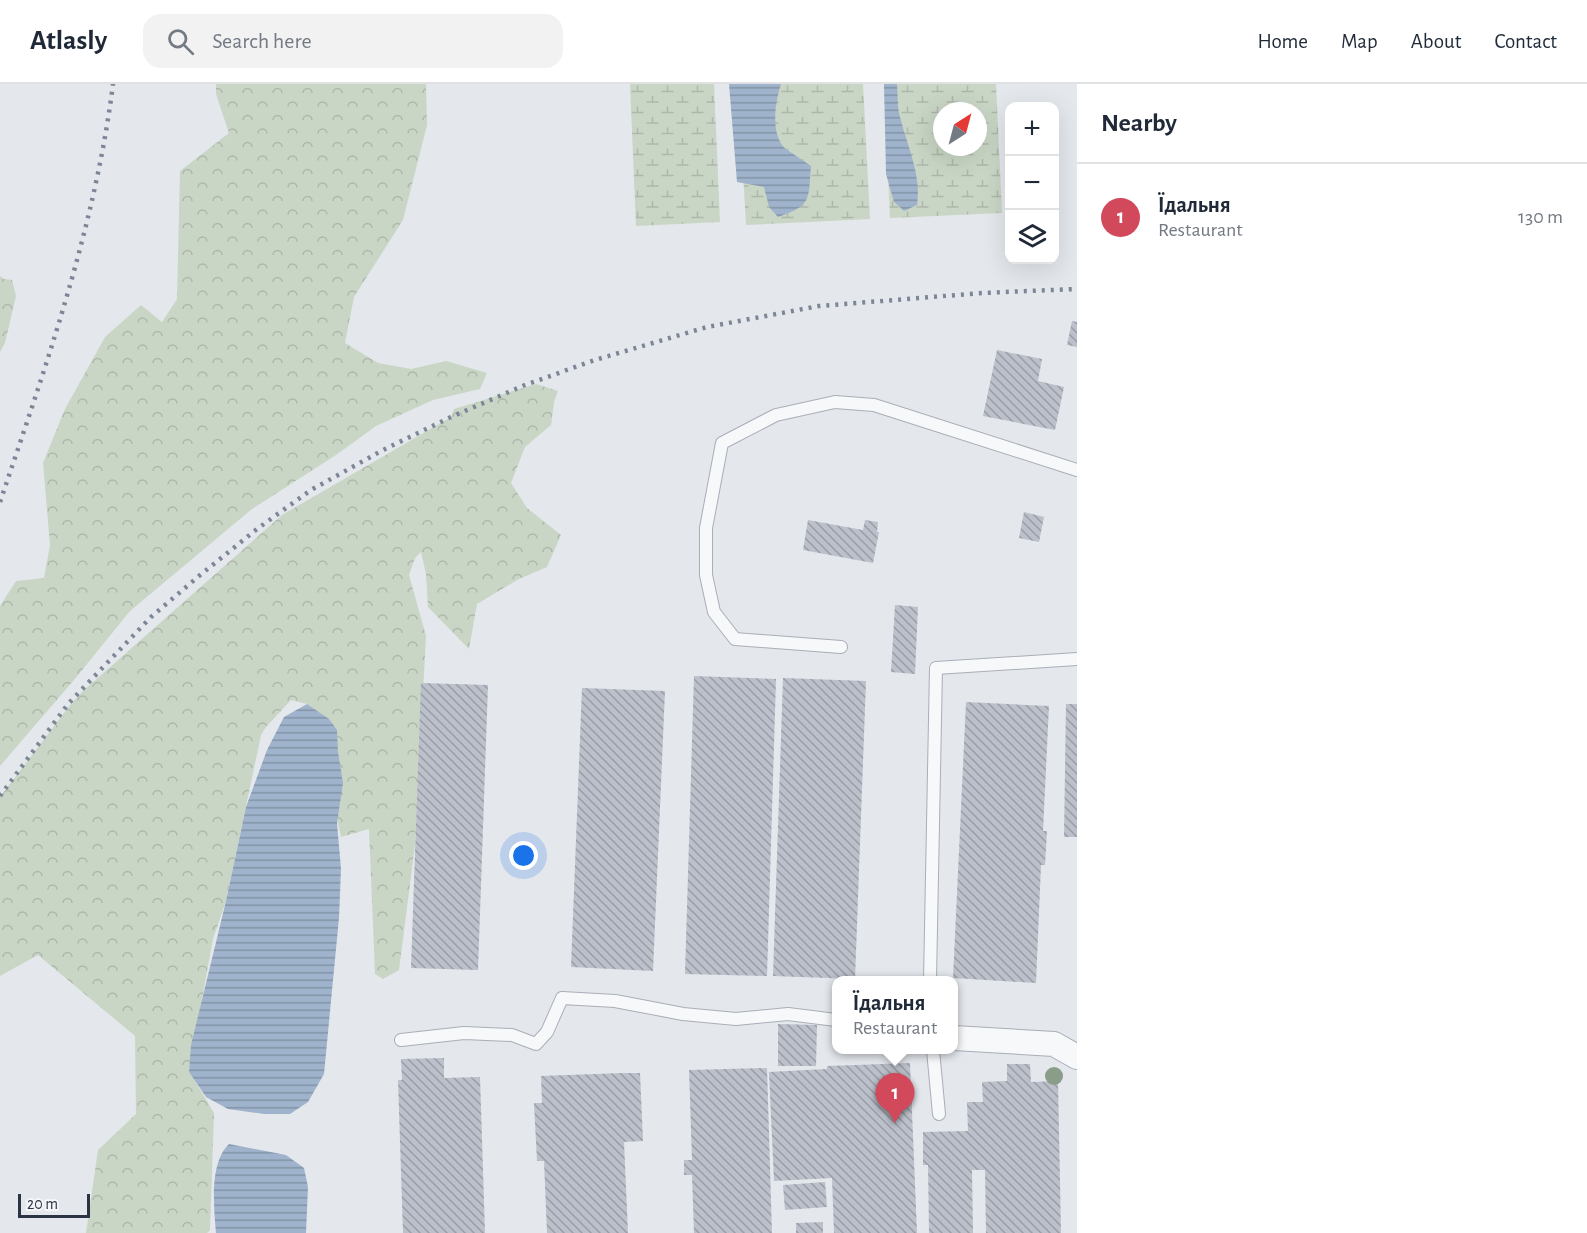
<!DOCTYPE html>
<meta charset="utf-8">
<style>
:root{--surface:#fff;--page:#f2f2f3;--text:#1f2937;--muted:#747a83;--line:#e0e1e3;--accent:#d1495b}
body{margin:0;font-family:"Alegreya Sans",sans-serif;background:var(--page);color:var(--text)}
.controls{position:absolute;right:18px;top:18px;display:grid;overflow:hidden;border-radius:12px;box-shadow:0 6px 24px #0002}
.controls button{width:54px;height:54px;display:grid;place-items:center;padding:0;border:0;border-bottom:2px solid var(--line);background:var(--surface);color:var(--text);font:30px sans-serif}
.compass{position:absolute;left:933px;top:18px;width:54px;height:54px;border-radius:50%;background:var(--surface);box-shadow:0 6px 24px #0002;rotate:36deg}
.scale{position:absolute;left:18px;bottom:15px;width:72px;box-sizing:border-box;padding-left:6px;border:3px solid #2b3445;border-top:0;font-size:16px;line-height:21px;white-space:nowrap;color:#2b3445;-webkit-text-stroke:4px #f4f6f9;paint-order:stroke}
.you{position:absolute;left:524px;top:772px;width:21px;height:21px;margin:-15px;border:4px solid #fff;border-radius:50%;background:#1a73e8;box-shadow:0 0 0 9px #1a73e833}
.badge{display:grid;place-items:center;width:39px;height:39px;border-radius:50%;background:var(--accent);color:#fff;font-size:20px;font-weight:700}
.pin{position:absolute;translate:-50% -50px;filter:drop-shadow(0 2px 3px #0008)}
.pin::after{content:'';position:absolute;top:32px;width:21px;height:18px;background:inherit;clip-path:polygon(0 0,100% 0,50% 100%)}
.popup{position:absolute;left:832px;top:892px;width:126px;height:78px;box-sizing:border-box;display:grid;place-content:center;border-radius:12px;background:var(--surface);filter:drop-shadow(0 2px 4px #0005);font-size:20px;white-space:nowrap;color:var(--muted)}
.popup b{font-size:22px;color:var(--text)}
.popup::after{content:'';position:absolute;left:50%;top:100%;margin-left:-12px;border:12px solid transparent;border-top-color:var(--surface)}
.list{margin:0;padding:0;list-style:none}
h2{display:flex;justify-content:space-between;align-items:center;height:78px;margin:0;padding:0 24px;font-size:26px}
h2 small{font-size:20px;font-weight:400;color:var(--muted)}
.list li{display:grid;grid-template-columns:39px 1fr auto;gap:18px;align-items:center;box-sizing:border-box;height:108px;padding:0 24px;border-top:2px solid var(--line)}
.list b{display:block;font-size:22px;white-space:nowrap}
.list p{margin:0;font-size:20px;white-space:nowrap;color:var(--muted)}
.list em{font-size:20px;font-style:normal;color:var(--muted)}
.icon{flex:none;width:33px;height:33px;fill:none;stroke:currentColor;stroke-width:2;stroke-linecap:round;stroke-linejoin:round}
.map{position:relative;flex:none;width:1077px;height:1149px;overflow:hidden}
header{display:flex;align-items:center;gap:36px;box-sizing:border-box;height:84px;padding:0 30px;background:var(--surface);border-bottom:2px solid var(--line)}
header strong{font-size:28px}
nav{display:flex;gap:33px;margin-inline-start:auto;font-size:21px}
.search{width:420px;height:54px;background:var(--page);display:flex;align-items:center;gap:15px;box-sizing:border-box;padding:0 21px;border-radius:18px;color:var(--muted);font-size:22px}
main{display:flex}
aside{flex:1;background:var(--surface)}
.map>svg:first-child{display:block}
.forest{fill:url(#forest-crowns)}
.wetland{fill:url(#wetland-marsh);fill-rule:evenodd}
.water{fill:url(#water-rules)}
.building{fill:url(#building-back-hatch)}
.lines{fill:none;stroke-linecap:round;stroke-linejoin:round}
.service-casing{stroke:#a9aeb7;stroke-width:14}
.minor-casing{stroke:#a9aeb7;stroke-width:26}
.service{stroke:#f7f8fa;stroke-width:12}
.minor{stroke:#f7f8fa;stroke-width:24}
.rail{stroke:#7d8696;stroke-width:4.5;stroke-dasharray:3 6;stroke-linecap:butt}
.tree{fill:#899d89}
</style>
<header>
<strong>Atlasly</strong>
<div class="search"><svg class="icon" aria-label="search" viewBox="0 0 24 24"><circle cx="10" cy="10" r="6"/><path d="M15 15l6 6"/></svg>Search here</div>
<nav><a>Home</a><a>Map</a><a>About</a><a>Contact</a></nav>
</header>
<main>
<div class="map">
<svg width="1077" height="1149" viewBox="0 0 1077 1149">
<defs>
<pattern id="forest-crowns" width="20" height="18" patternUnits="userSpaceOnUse" patternTransform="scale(1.5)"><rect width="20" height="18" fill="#c9d6c5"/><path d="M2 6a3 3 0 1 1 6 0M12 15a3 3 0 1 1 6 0" fill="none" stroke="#adb8ab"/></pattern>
<pattern id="wetland-marsh" width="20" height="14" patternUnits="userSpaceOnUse" patternTransform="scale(1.5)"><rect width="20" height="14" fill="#c9d6c5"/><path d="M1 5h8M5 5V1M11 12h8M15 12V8" fill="none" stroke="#adb8ab"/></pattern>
<pattern id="water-rules" width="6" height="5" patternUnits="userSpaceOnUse" patternTransform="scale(1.5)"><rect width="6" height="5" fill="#9fb4cc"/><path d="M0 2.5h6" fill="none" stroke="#8293a7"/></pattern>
<pattern id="building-back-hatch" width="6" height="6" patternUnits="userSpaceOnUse" patternTransform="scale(1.5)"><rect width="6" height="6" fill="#bbc0ca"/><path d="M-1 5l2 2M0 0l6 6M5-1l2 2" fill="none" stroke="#989da6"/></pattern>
</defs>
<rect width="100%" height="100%" fill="#e4e7ec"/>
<g class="forest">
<path d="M216,0h210l1,41 -24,95 -49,77 -9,46 33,20 33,6 35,-8 41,12 -7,16 -47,11 -57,26 -40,29 -84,54 -122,102 -56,69 -74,86v-160l16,-25 28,-3 6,-33 -7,-82 22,-54 40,-72 36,-32 21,17 15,-23 3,-128 49,-38 -13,-39z"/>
<path d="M0,192l4,3 8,1 4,16 -11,47 -5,9z"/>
<path d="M536,300l22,7 -4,11 -3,23 -26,22 -14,36 16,25 34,27 -14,32 -28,12 -42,25 -8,45 -41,-42 -2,-33 -5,-22 -6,6 -6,17 17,61 -11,209 -16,125 -16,9 -8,-5 -6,-145 -28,8 -27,-128 -7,-5 -16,-4 -25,27 -5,8 -35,166 -13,38 -24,132 25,42 -4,117 -3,3h-121l12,-83 38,-36 -1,-78 -97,-81 -38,21v-179l71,-93 12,-13 199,-176 169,-98 3,-8z"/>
</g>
<g class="wetland">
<path d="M630,0h84l6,138 -84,4z"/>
<path d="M738,0h125l7,135 -124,6z"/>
<path d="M884,0h112l6,129 -112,5zM942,27h36v36h-36z"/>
</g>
<g class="water">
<path d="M729,0h52c-6,18 -11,52 5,65 8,6 17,11 25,17 -3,33 2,39 -33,51l-9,-10 -5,-20 -27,-5z"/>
<path d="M884,0h13c1,11 0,23 3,33 7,28 22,59 17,88l-13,6 -10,-9 -8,-28z"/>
<path d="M307,620l22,15 8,11 1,22 5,31 -6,40 4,46 -2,49 -15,156 -16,28 -18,12h-26l-36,-5 -22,-12 -17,-25 2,-27 35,-144 20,-94 21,-57 17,-33z"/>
<path d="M229,1060l57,11 18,13 4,19 -2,46h-90c-2,-26 -7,-70 13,-89z"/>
</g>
<g class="building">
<path d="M1072,237l5,1v25l-10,-2z"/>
<path d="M997,266l45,9 -4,22 26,6 -9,43 -72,-14z"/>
<path d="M1024,428l20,5 -5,25 -20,-4z"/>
<path d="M808,436l55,10 2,-10 13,2 -1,10h2l-6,31 -70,-13z"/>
<path d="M895,521l23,2 -3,67 -24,-2z"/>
<path d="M694,592l82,3 -9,297 -82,-2z"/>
<path d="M783,594l83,3 -11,298 -82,-3z"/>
<path d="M421,599l67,2 -10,285 -67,-2z"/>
<path d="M582,604l83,3 -12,280 -82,-4z"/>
<path d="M966,618l83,4 -6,125h4l-2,34h-4l-5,118 -83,-5z"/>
<path d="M1066,620h11v133h-13z"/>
<path d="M778,940l39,1 -1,41h-38z"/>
<path d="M444,974v20l36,-1 5,156h-82l-5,-153h4l-1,-21z"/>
<path d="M910,979l7,170h-83l-2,-55 -58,3 -5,-109 58,-3v-3z"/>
<path d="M1007,980h23l1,18 27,-1 3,152h-75l-1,-63h-13l1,63h-44l-1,-68h-5v-33l45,-1 -1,-29h16l-1,-20 25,-1z"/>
<path d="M767,984l5,165h-78l-2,-58h-8v-15h8l-3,-90z"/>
<path d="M622,989h18l3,68 -19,1 4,91h-81l-3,-72h-7l-3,-58h8l-1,-27z"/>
<path d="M825,1098l2,25 -42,3 -2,-25z"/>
<path d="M823,1138v11h-27v-10z"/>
</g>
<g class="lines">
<defs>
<g id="service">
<path d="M841,563l-106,-8 -21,-27 -8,-37v-47l16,-85 54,-28 59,-13 39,3 203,65"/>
<path d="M930,896l6,-312 141,-9"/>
<path d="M401,956l63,-7 48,2 24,9 11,-12 15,-34 53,3 68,13 53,5 52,-5 48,6"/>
<path d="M933,966l6,64"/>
</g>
<path id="minor" d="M954,954l100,6 23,13"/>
</defs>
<use href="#service" class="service-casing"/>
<use href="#minor" class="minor-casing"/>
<use href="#service" class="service"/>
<use href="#minor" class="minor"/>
<g class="rail">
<path d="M0,418c46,-136 95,-275 113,-418"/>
<path d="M0,712l68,-92 83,-87 48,-41 58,-47 54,-39 72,-40 68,-33 74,-32 70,-25 112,-33 112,-21 163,-13 95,-4"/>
</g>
</g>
<circle class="tree" cx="1054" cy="992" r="9"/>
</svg>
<div class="controls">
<button>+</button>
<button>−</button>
<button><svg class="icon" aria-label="layers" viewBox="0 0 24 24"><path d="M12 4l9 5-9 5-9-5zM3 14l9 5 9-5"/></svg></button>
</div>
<svg class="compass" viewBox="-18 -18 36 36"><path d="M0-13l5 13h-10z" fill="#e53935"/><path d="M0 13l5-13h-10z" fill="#747a83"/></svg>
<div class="scale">20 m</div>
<div class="you"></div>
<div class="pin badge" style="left:895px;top:1039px">1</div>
<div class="popup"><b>Їдальня</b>Restaurant</div>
</div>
<aside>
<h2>Nearby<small></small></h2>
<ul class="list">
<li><span class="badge">1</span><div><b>Їдальня</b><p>Restaurant</p></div><em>130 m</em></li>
</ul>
</aside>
</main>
